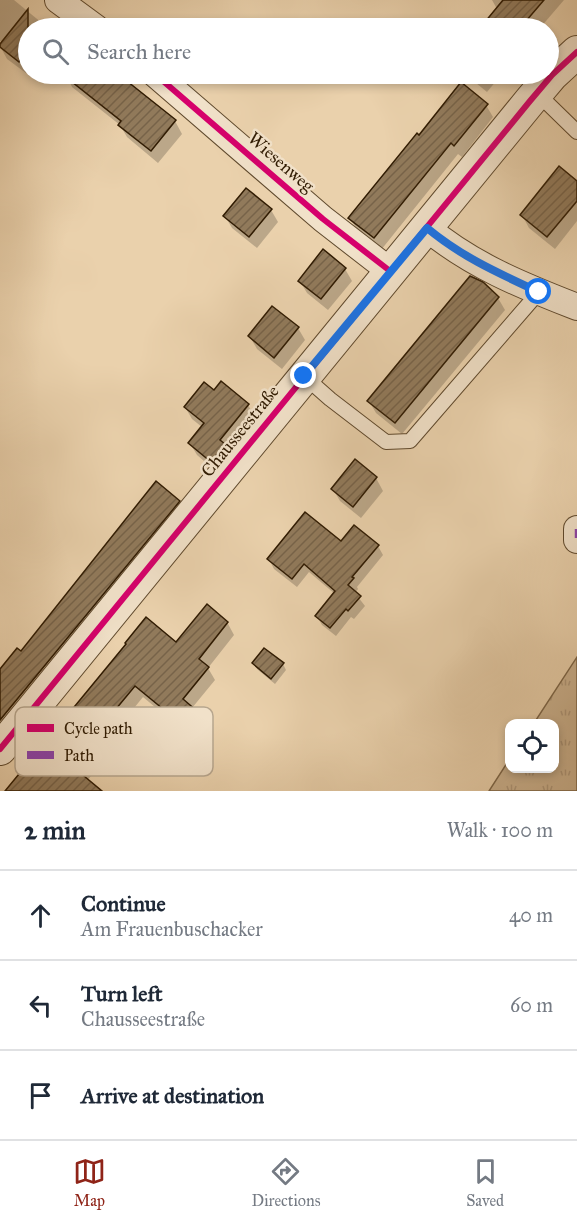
<!DOCTYPE html>
<meta charset="utf-8">
<style>
:root{--surface:#fff;--page:#f2f2f3;--text:#1f2937;--muted:#747a83;--line:#e0e1e3;--accent:#8f2418}
body{margin:0;font-family:"IM FELL Great Primer",serif;background:var(--page);color:var(--text)}
.controls{position:absolute;right:18px;bottom:18px;display:grid;overflow:hidden;border-radius:12px;box-shadow:0 3px 9px #0003}
.controls button{width:54px;height:54px;display:grid;place-items:center;padding:0;border:0;border-bottom:2px solid var(--line);background:var(--surface);color:var(--text);font:30px sans-serif}
.stop{position:absolute;width:18px;height:18px;margin:-14px;border:4px solid #1a73e8;border-radius:50%;background:#fff}
.stop.end{background:#1a73e8;border-color:#fff;box-shadow:0 2px 6px #0008}
.list{margin:0;padding:0;list-style:none}
h2{display:flex;justify-content:space-between;align-items:center;height:78px;margin:0;padding:0 24px;font-size:26px}
h2 small{font-size:20px;font-weight:400;color:var(--muted)}
.list li{display:grid;grid-template-columns:39px 1fr auto;gap:18px;align-items:center;box-sizing:border-box;height:90px;padding:0 24px;border-top:2px solid var(--line)}
.list b{display:block;font-size:22px;white-space:nowrap}
.list p{margin:0;font-size:20px;white-space:nowrap;color:var(--muted)}
.list em{font-size:20px;font-style:normal;color:var(--muted)}
.icon{flex:none;width:33px;height:33px;fill:none;stroke:currentColor;stroke-width:2;stroke-linecap:round;stroke-linejoin:round}
.map{position:relative;flex:none;width:577px;height:791px;overflow:hidden}
.search{position:absolute;background:var(--surface);box-shadow:0 3px 9px #0003;left:18px;right:18px;top:18px;height:66px;display:flex;align-items:center;gap:15px;box-sizing:border-box;padding:0 21px;border-radius:33px;color:var(--muted);font-size:22px}
.sheet{height:348px;background:var(--surface)}
nav{display:flex;justify-content:space-around;align-items:center;box-sizing:border-box;height:84px;border-top:2px solid var(--line);background:var(--surface);font-size:16px;color:var(--muted)}
nav a{display:grid;justify-items:center;gap:3px}
nav .on{color:var(--accent)}
.map>svg:first-child{display:block}
.grass{fill:url(#grass-tufts);stroke:#7e6749;stroke-width:1.5}
.shadow{fill:#0003}
.building{fill:url(#building-hatch);stroke:#311c03;stroke-width:1.5}
.lines{fill:none;stroke-linecap:round;stroke-linejoin:round}
.service-casing{stroke:#5f492d;stroke-width:16}
.minor-casing{stroke:#5f492d;stroke-width:28}
.tertiary-casing{stroke:#5f492d;stroke-width:34}
.service{stroke:#f1e1c9;stroke-width:14}
.minor{stroke:#f1e1c9;stroke-width:26}
.tertiary{stroke:#f1e1c9;stroke-width:32}
.quiet{stroke:#8e44ad;stroke-width:4.5;stroke-dasharray:9 4.5;stroke-linecap:butt}
.cycleway-casing{stroke:#f1e1c9;stroke-width:10}
.cycleway{stroke:#d6006c;stroke-width:6}
.route{stroke:#1a73e8;stroke-width:8}
.labels{text-anchor:middle;dominant-baseline:central;stroke-width:5;stroke-linejoin:round;paint-order:stroke}
.street-label{font-size:18px;fill:#311c03;stroke:#f1e1c9}
.key{fill:#f1e1c9;stroke:#b7a68e;stroke-width:1.5}
.key-label{font-size:16px;fill:#311c03}
</style>
<div class="map">
<svg width="577" height="791" viewBox="0 0 577 791">
<defs>
<pattern id="grass-tufts" width="24" height="20" patternUnits="userSpaceOnUse" patternTransform="scale(1.5)"><rect width="24" height="20" fill="#cbb28f"/><path d="M3 7l-1-3M5 7V3M7 7l1-3M15 17l-1-3M17 17v-4M19 17l1-3" fill="none" stroke="#af987a"/></pattern>
<pattern id="building-hatch" width="6" height="6" patternUnits="userSpaceOnUse" patternTransform="scale(1.5)"><rect width="6" height="6" fill="#917a5b"/><path d="M-1 1l2-2M0 6l6-6M5 7l2-2" fill="none" stroke="#776349"/></pattern>
</defs>
<rect width="100%" height="100%" fill="#ead1ac"/>
<filter id="stains"><feTurbulence type="fractalNoise" baseFrequency=".00333" numOctaves="4"/><feColorMatrix values="0 0 0 0 .2 0 0 0 0 .09 0 0 0 0 .02 0 0 0 .5 -.17"/></filter>
<radialGradient id="worn" r=".72"><stop offset=".6" stop-color="#630" stop-opacity="0"/><stop offset="1" stop-color="#630" stop-opacity=".3"/></radialGradient>
<path class="grass" d="M577,657v134h-88l20,-31 1,8h44v-44l-20,-1z"/>
<g class="shadow">
<path d="M0,0h14l34,28h-20v42l-2,3 -19,-14 -7,-13 3,-3 -3,-2z"/>
<path d="M492,0h72l-24,28h-58l15,-19z"/>
<path d="M160,18l13,10h-22z"/>
<path d="M66,74h50l59,47 7,13 -24,29 -31,-26 -7,-12 -48,-38z"/>
<path d="M465,74h37l-15,18z"/>
<path d="M486,105l7,12 -31,40 -4,-3 -77,96 -24,-20 -7,-12 69,-81z"/>
<path d="M577,183v38l-22,28 -26,-21 -7,-13z"/>
<path d="M271,210l7,12 -21,26 -25,-20 -7,-12z"/>
<path d="M345,269l7,12 -24,29 -21,-17 -7,-12z"/>
<path d="M498,298l7,12 -103,124 -26,-21 -7,-12z"/>
<path d="M298,328l7,12 -23,29 -25,-20 -7,-12z"/>
<path d="M214,392l34,13 7,12 -37,56 -21,-18 -7,-12 12,-16 -10,-8 -7,-12z"/>
<path d="M376,478l7,13 -22,27 -21,-17 -7,-12z"/>
<path d="M179,502l7,12 -186,227v-69z"/>
<path d="M341,543l37,3 5,9 -26,32 1,2 -3,4 10,13 -11,13 -3,-2 -15,19 -14,-11 -5,-9 18,-22 -26,-22 -12,15 -23,-18 -5,-10z"/>
<path d="M227,622l7,13 -26,33 7,12 -23,28 11,9 7,13 -12,13 -55,-46 -40,49 -5,8 4,8 -15,19 13,10h-93l169,-147z"/>
<path d="M265,650l18,14 3,6 -11,14 -18,-15 -3,-6z"/>
</g>
<g class="building">
<path d="M503,0h41l-24,28h-40z"/>
<path d="M28,9v40l-9,13 -19,-15v-3z"/>
<path d="M62,74h56l58,46 -25,31 -33,-26 3,-4z"/>
<path d="M461,82l27,22 -34,42 -3,-3 -77,95 -26,-20 69,-85 2,2z"/>
<path d="M559,166l18,15v20l-30,36 -27,-22z"/>
<path d="M246,188l26,21 -23,28 -26,-21z"/>
<path d="M323,249l23,19 -25,31 -23,-18z"/>
<path d="M470,276l13,6 16,15 -104,126 -28,-22z"/>
<path d="M272,306l27,21 -25,31 -26,-22z"/>
<path d="M221,381l28,23 -29,36 5,4 -14,18 -23,-19 16,-20 -20,-16 20,-25 10,8z"/>
<path d="M355,459l22,18 -24,30 -22,-18z"/>
<path d="M156,481l24,20 -180,219v-51l17,-21 4,3z"/>
<path d="M305,512l36,29 13,-16 25,20 -27,32 2,1 -6,7 13,11 -13,15 -2,-2 -16,19 -15,-12 20,-25 -31,-27 -12,15 -25,-20z"/>
<path d="M207,604l21,18 -29,37 10,8 -26,32 21,18 -13,15 -56,-46 -39,47 2,1 -8,9 7,6 -19,22 24,20h-97l121,-147 -1,-1 21,-26 30,25z"/>
<path d="M264,648l20,15 -13,16 -19,-16z"/>
</g>
<g class="lines">
<defs>
<g id="service">
<path d="M537,93l40,39"/>
<path d="M304,376l26,23 56,43 24,-1 129,-149"/>
</g>
<g id="minor">
<path d="M58,0l38,28"/>
<path d="M155,74l168,145 67,52"/>
<path d="M427,228c44,37 96,58 150,79"/>
<path d="M577,529v11"/>
</g>
<path id="tertiary" d="M0,749l530,-648 22,-26 25,-23"/>
</defs>
<use href="#service" class="service-casing"/>
<use href="#minor" class="minor-casing"/>
<use href="#tertiary" class="tertiary-casing"/>
<use href="#service" class="service"/>
<use href="#minor" class="minor"/>
<use href="#tertiary" class="tertiary"/>
<path class="quiet" d="M577,529v11"/>
<defs>
<g id="cycleway">
<path d="M155,74l168,145 67,52"/>
<path d="M0,749l530,-648 22,-26 25,-23"/>
</g>
</defs>
<use href="#cycleway" class="cycleway-casing"/>
<use href="#cycleway" class="cycleway"/>
</g>
<g class="lines">
<path class="route" d="M304,376l123,-148c35,29 71,45 112,64"/>
</g>
<g class="labels">
<g class="street-label">
<text transform="translate(281 162) rotate(41)">Wiesenweg</text>
<text transform="translate(240 431) rotate(-51)">Chausseestraße</text>
</g>
</g>
<rect x="15" y="707" width="198" height="69" rx="9" class="key"/>
<rect x="27" y="724" width="27" height="8" fill="#d6006c"/>
<rect x="27" y="751" width="27" height="8" fill="#8e44ad"/>
<g class="key-label">
<text x="64" y="734">Cycle path</text>
<text x="64" y="761">Path</text>
</g>
<rect width="100%" height="100%" filter="url(#stains)"/>
<rect width="100%" height="100%" fill="url(#worn)"/>
</svg>
<div class="controls">
<button><svg class="icon" aria-label="locate" viewBox="0 0 24 24"><circle cx="12" cy="12" r="6"/><path d="M12 2v4M12 18v4M2 12h4M18 12h4"/></svg></button>
</div>
<div class="stop" style="left:539px;top:292px"></div>
<div class="stop end" style="left:304px;top:376px"></div>
<div class="search"><svg class="icon" aria-label="search" viewBox="0 0 24 24"><circle cx="10" cy="10" r="6"/><path d="M15 15l6 6"/></svg>Search here</div>
</div>
<section class="sheet">
<h2>2 min<small>Walk · 100 m</small></h2>
<ul class="list">
<li><svg class="icon" aria-label="ahead" viewBox="0 0 24 24"><path d="M12 20V5M6 11l6-6 6 6"/></svg><div><b>Continue</b><p>Am Frauenbuschacker</p></div><em>40 m</em></li>
<li><svg class="icon" aria-label="left" viewBox="0 0 24 24"><path d="M17 20v-9H6M10 6l-5 5 5 5"/></svg><div><b>Turn left</b><p>Chausseestraße</p></div><em>60 m</em></li>
<li><svg class="icon" aria-label="arrive" viewBox="0 0 24 24"><path d="M6 21V4h12l-3 4 3 4H6"/></svg><div><b>Arrive at destination</b></div></li>
</ul>
</section>
<nav>
<a class="on"><svg class="icon" aria-label="map" viewBox="0 0 24 24"><path d="M3 6l6-2 6 2 6-2v14l-6 2-6-2-6 2zM9 4v14M15 6v14"/></svg>Map</a>
<a><svg class="icon" aria-label="directions" viewBox="0 0 24 24"><path d="M12 3l9 9-9 9-9-9zM9 14v-3h6M13 9l2 2-2 2"/></svg>Directions</a>
<a><svg class="icon" aria-label="saved" viewBox="0 0 24 24"><path d="M7 4h10v16l-5-4-5 4z"/></svg>Saved</a>
</nav>
